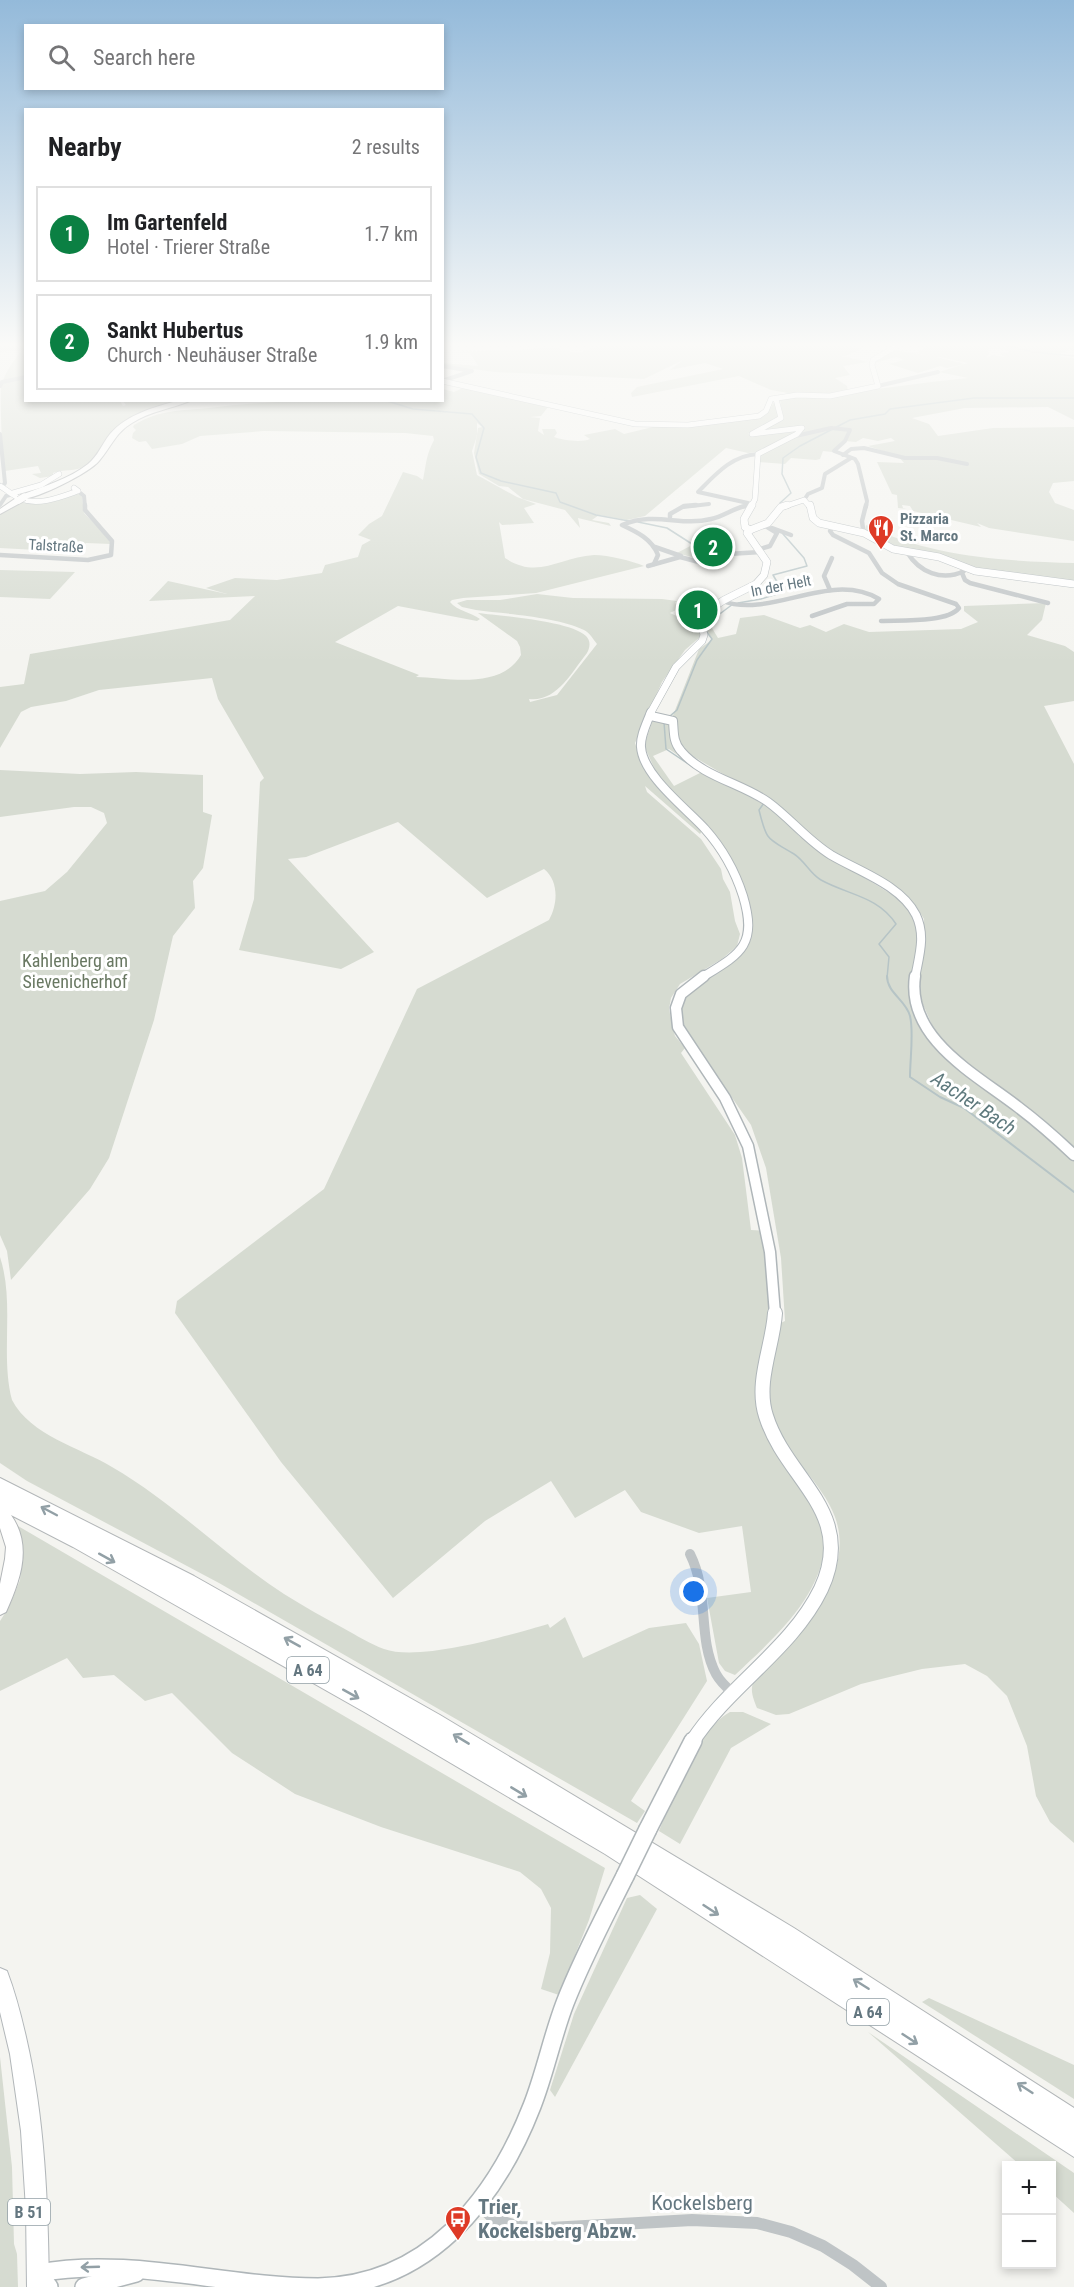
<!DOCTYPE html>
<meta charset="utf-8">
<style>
:root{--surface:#fff;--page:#f2f2f2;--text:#202124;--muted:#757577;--line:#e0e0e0;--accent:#0b8043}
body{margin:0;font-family:"Roboto Condensed",sans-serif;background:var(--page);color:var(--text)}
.controls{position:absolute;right:18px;bottom:18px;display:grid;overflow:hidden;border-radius:0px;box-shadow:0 3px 9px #0003}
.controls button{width:54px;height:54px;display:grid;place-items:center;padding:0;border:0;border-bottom:2px solid var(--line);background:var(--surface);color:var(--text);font:30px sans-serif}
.you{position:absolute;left:694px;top:1592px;width:21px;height:21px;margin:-15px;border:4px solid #fff;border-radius:50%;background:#1a73e8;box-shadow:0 0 0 9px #1a73e833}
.badge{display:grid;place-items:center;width:39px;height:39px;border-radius:50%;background:var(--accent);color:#fff;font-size:20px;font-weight:700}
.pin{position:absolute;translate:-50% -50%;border:3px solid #fff;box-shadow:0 2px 6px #0006}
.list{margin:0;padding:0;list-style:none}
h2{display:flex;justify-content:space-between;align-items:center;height:78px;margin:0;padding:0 24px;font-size:26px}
h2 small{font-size:20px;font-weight:400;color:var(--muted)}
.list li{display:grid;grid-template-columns:39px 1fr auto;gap:18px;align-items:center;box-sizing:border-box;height:96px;margin:0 12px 12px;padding:0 12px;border:2px solid var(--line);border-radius:0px}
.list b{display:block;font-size:22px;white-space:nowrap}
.list p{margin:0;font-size:20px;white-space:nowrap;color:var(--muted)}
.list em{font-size:20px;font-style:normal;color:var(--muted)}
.icon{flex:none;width:33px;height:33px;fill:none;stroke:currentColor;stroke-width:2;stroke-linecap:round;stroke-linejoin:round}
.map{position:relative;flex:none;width:1074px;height:2287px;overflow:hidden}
.search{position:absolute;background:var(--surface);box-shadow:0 3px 9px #0003;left:24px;top:24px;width:420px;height:66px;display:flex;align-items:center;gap:15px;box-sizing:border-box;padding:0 21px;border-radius:0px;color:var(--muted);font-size:22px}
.panel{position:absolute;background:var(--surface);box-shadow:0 3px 9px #0003;left:24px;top:108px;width:420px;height:294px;border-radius:0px}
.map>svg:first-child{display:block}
.green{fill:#d6dbd1;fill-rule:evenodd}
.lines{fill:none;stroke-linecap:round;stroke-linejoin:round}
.stream-far1{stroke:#b6c4c6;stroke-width:1.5}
.stream{stroke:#b6c4c6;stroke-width:2}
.secondary-far5-casing{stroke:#afb6b9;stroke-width:6}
.secondary-far4-casing{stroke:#afb6b9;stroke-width:8}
.secondary-far3-casing{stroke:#afb6b9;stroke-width:10}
.secondary-far2-casing{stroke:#afb6b9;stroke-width:13}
.secondary-far1-casing{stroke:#afb6b9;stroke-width:16}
.secondary-casing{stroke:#afb6b9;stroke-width:20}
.primary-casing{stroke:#b2b7ba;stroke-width:2}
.highway-casing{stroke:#b2b6b8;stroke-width:2}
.street-far3{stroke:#bfc4c6;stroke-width:4}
.street-far2{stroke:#bfc4c6;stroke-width:4.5}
.street-far1{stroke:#bfc4c6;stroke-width:10}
.street{stroke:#bfc4c6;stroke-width:12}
.secondary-far5{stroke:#fff;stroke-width:5}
.secondary-far4{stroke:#fff;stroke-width:7}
.secondary-far3{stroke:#fff;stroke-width:8}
.secondary-far2{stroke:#fff;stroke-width:10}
.secondary-far1{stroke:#fff;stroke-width:14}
.secondary{stroke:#fff;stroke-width:17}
.primary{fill:#fff;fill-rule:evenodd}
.highway{fill:#fff;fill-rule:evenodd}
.secondary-bridge-casing{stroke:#afb6b9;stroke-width:20;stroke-linecap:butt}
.highway-bridge-casing{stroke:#b2b6b8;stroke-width:8;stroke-linecap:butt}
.secondary-bridge{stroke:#fff;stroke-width:17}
.highway-bridge{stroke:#fff;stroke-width:7}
.oneway{stroke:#92a0a6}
.labels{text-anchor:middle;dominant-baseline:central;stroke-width:6;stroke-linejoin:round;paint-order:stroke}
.far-poi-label{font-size:15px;font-weight:bold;fill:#647780;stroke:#fff;text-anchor:start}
.far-street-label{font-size:15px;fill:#647780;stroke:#fff}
.shield{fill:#fff;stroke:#92a0a6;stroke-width:1.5}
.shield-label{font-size:16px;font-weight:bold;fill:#647780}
.park-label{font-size:18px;fill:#697862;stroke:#fff}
.water-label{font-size:20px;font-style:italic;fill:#5f7a7e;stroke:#fff}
.near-street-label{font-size:21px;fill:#647780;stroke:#fff}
.near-poi-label{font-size:21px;font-weight:bold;fill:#647780;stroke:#fff;text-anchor:start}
</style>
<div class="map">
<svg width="1074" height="2287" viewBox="0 0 1074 2287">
<rect width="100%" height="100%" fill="#f4f4f0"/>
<g class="green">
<path d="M0,343h25l-2,11h2l1,46 94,1 3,5 3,-1 -3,-4h61c-20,5 -59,18 -73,32 -10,11 -12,25 -26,33 -9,6 -22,3 -32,7v3l-13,2 -8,-4 9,-1 -3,-7 -33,5c-3,-12 -5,-69 -4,-85 4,-13 12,-25 21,-36l-22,2z"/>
<path d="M608,343h229l24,6 -16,7 -8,-1 31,7 -25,4 7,9 -15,3 12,8 1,5 -16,3 -44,-1 -17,-3 -32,-14 -107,21 -1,-4 6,-6 86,-18 -18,-6 -35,7 13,-10 -39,19 -149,-7 -52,-7 -1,-2 36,3 -8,-13 -13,-1 98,-4 23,5z"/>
<path d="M904,343h84l1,11 -3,4 7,-3 12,2 -5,-3 9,-2 -3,-2 -16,-1v-6h84v8l-4,-2 -10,5 1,3 13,1v62l-26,-13 -83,1 -53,10 17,6 9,12 55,-8 81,-1v54l-21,2 -4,9 6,11 19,7v31l-85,-13 -12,-5 4,4 -68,-16 -3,-5 -8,-1 1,3 4,1 -9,-1 -1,-13 -5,-1 -15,-32 27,1 -6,-7 -30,-10 27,-5 -4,-3 -13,3 -15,-3 -7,4 -11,-1 -13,11 -9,-1 -3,8 -4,1 -25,-2 -6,6 -26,-2v-6l45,-28 -1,-3 -19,5 -23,1 22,-13 -3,-18c14,-4 27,-2 41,-4 50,-6 98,-13 147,-18l-29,-6 29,-9 -28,-6h-4l29,7 -18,4 -7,-2 -22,7 -29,-9 15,-4 -8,-3 -22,6 19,-13 38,6 -15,-3 8,-5z"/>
<path d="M465,387l83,20 -7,9 -11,1 10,1 -2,13 6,4 -2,-6h13l2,4 -3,4c8,3 27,6 36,2l-6,-4 31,-6 9,5 33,-8 101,-8 9,-4 7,-12h3l3,13 -32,19 50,-3 -42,21 -8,1 -22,-5 -81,68 -18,4 -28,-5 -7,5 17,3 2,3 -33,-8 2,10 -15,-18 -42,-11 -15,-12 -9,-1 -20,-12 -5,-21 4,-25 4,-1 -5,-4v13l-5,15 5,24 40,22 19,7 -12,4 10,15 -32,2 -3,-3 6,36c33,22 55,-1 89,-3 15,0 38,6 50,11l-108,27 -73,5 -11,2 -2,2c7,9 21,10 30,17l-3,2 -79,-15 -63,36 84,33 -3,2c32,1 85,13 105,-22l-1,-8 -3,-6 -39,-28c24,3 92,8 108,23 5,5 4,11 1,17 -16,20 -30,49 -58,46l1,3 27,-7 40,-51c-4,-5 -7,-11 -13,-14 -25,-13 -78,-16 -108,-20l-14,-3 -5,-4 10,-3h33l37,-6 36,4 89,1 15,2 -2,2 7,4 -12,6 11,5h16l4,14 -1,5 -15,13 -23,32 -27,61c13,43 35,58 67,88l-2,3 -55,-48 2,6 54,47 20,30 2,10 7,13 5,29 5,13 -3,12 -15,13 -42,25 -9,14 -2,11 4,19 2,8 10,12 -4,5 54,82 7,23 9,72 15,1 8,95 11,-5 -4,-63 -15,-90 -15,-43 -69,-99 -2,-21c3,-5 6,-10 10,-15 16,-17 45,-22 58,-44 16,-29 -18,-94 -38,-116 -13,-15 -31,-26 -43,-41 -10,-13 -17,-30 -23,-44l9,-25 16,2 2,18 6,11 28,20 70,40 24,25 19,13 86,53 16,26 -10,70 23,49 114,85 27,26v685l-24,-21 -14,-26 -9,-50 -20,-50 -20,-20 -22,-12 -43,5 -61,15 -72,30 -13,1 -19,-7c-3,-8 -8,-18 -3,-27 5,-11 26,-26 35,-36 30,-33 63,-82 46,-128 -6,-17 -19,-33 -30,-47l-13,-1c9,14 22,29 27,43 3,9 7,23 6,32 -4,54 -53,96 -90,131l-10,-4 -6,-8 -12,-65 44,-6 -9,-66 -43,7 -58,-21 -16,-22 -50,28 -24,-37 -66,40 -92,77 -112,-136 -106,-149 2,-12 147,-112 93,-200 132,-69c9,-16 10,-39 -5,-51l-57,29 -89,-76 -92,35 -18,2 86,93 -33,17 -102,-19 15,-51 6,-117 4,-4 -46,-79 -6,-21 -113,12 -33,11 -35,6 -10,5 -21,36v-61l24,-3 6,-30 200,-34 25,-24 -106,5 19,-20 59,13 -21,-6 29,-10 42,2 45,-7 3,-8 33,-8 4,-12 9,-5 -13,-5 11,-11 13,-8 21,-44 14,4 6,4c3,-15 3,-25 11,-40l-1,-4 -28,-3 -141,-2 -64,5 -18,8 -30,5 -6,-8 -7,1 -7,-4 1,-5 3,-3 -3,-3 1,-2c27,-16 46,-14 75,-17 78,-10 155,-8 233,-8l1,-11 11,3zM669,749l33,23 -28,14 -21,-30z"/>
<path d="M79,493l3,4 2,16 25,26 2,5 -25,-1 -12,9 -74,-4v-33c22,-18 52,-17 79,-22z"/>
<path d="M866,525c64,32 137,36 208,38v20l-94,-12 -88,-23 -27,-18z"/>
<path d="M709,540l8,4 -11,5 4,2 8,-1 7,5 -5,10 -43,-12 17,-9z"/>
<path d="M0,570l75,2 -25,27 -50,-2z"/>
<path d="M1046,603l-4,17 -15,15 38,11 9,6v49l-30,5 30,58v386l-116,-90 -22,-26 -18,-41 6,-43v-31l-8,-13 -16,-13 -94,-57 -39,-36 -78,-46 -9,-8 -3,-25 -5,-3 27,-69 13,-9 -11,-22h5l12,20 18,-4 4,-16 24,-3 36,13 10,-3 16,7 18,-8 25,8 92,-3 17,-7 -14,-11v-5z"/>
<path d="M0,770l80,4 56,-2 67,3v37l9,3 -9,53 -10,13 2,27 -22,28 -19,84 -45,138 -19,31 -79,91 -4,-29 -7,-16v-334l45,-10 22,-19 40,-49 -3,-10 -13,-6h-17l-74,10z"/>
<path d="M0,1257c15,46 0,97 12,143 19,36 67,47 100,67 62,36 112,88 172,127 19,12 39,23 59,34 13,7 27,16 41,21 36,13 126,-14 164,-25l2,4 15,-11 18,41 66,-30 37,-5 13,21 8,37 -76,120 14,10 -8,12 -418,-240 -192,-102 -27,-18z"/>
<path d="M18,1526l587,342 -16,52 -30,75 -18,-6 9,-36 1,-45 -10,-19 -21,-17 -139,-45 -86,-33 -63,-41 -60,-60 -27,8 -31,-26 -31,3 -16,-20 -67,33v-70l9,-14 11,-27 2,-29z"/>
<path d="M730,1712h13l28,12 -40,24 -51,96 -21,-13c14,-34 38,-101 71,-119z"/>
<path d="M640,1895l17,14 -102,188 -5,-7 24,-76 53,-116z"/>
<path d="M929,1998l145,67v34l-152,-97z"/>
<path d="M868,2032l206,141v40l-22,-20v-27l-32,-1z"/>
<path d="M0,2057l12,110 2,77 3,10 1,33h-18z"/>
</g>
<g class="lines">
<g class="stream-far1">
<path d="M996,343l37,9 41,4"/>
<path d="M384,400l29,9 59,5 12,14 -8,29 5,16 20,8 55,12 4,9 36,13 33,6"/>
<path d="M780,503l11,-10 -9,-19 1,-16 17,-12 50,-26 35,-6 5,-5 84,-11h100"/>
<path d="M638,522l29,6 25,16"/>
<path d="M738,603l23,-4 22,-7 -10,-17 34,-9 -3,-8 -21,-24"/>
<path d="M704,619l17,-6 12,-9"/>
<path d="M670,716l7,-6 20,-50 15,-21 -6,-8"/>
<path d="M664,722l2,27 27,18"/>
<path d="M764,803l-5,7c8,33 9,28 35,44 11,7 16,20 27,26 27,15 57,16 75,44l-17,20 10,13 -2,21"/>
</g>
<path class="stream" d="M887,976c0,17 19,24 23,40 4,16 0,43 0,61l30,20 24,11 110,84"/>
<defs>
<g id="secondary-far5">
<path d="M442,381l193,43 53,1 71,-9 7,-5 5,-12 26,-4 33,1 48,-10 -6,-21 1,-5 29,-17"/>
<path d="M0,486c7,4 13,10 21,13 18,7 40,-2 57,-8l-4,-3"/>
<path d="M13,493l28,-8 18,-11"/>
<path d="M751,507l4,-8 3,-45 39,-20 5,-6 -50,6 29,-16 -5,-19"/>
<path d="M783,507l21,-7 6,7"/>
</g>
<g id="secondary-far4">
<path d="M810,505l3,13 6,5 45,10 29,16 46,8 36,14 99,13"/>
<path d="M750,530l18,-7 13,-16 6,-2"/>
<path d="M750,530l-5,-3 -1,-8 8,-14"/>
<path d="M650,714l26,-47 26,-26 2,-6 -4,-19 24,-16 32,-16 8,-9 3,-13 -20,-29 3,-3"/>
</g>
<g id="secondary-far3">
<path d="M651,712c-4,11 -11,24 -10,35 2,29 46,62 64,82 17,19 30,42 38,67 15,50 -3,58 -42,82"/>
<path d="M651,716l22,5c1,12 0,21 8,30 22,26 60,32 87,51 22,16 39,38 63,53 27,16 70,30 85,60 10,21 3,41 -1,63"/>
</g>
<g id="secondary-far2">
<path d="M704,976l-23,18 -5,14 2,19 47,71 23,48 22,106 5,62"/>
<path d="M915,976c-9,63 62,99 103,131 20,15 38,31 56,48"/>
</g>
<path id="secondary-far1" d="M692,1742c36,-56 100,-93 129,-153 36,-77 -35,-109 -55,-173 -11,-34 7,-70 9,-103"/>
<g id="secondary">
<path d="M648,1829l45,-88"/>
<path d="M49,2287l-11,-14c93,-17 187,14 280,14 109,-2 177,-86 214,-181 13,-33 20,-69 33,-103 17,-44 39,-85 60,-127"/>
<path d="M84,2287l52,-14"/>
</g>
<path id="primary" d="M0,1968l7,3c8,21 14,44 19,66 19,82 22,166 23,250h-22l-1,-78 -5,-78 -11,-77 -10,-42z"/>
<g id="highway">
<path d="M180,400h12c-20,9 -42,11 -60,23 -16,9 -21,24 -33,38 -10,12 -62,38 -77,38v3l-22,12v-5l16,-11h5v-3c23,-9 48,-16 67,-31 10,-8 14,-20 22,-30 17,-20 45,-27 70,-34z"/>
<path d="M0,1478l194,98 246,139 354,213 280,180v49l-469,-303 -239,-141 -293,-166 -62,-32c22,31 9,66 -5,97l-6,3v-31l5,-25 1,-12 -6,-19z"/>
</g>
</defs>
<use href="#secondary-far5" class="secondary-far5-casing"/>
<use href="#secondary-far4" class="secondary-far4-casing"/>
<use href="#secondary-far3" class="secondary-far3-casing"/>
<use href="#secondary-far2" class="secondary-far2-casing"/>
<use href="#secondary-far1" class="secondary-far1-casing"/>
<use href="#secondary" class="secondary-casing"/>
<use href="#primary" class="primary-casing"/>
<use href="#highway" class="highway-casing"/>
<g class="street-far3">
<path d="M442,366l30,5 -30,10"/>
<path d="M0,386l2,-4 24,-5"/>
<path d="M878,386l60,-14"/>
<path d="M0,434l5,49 -3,4"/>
<path d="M791,437l40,-9 19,2 -5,11 -11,10 21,8 3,5 9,37 -1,6"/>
<path d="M843,455l8,-6 13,-1 41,10h32l30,6"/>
<path d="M78,491l6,5 1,11"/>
<path d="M804,500l4,-6 14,-6 3,-14 26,-16"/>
<path d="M748,503l-50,-11c17,-17 34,-37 60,-38"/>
<path d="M0,505l6,-9 7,-2"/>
<path d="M683,507l26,-3"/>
<path d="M741,507l11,-2"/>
</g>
<g class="street-far2">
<path d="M670,517v-3l14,-8 12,-1"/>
<path d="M833,527l-3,4 3,4 36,18 13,20 16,11 58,20 3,4c-12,15 -59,12 -78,13"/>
<path d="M772,528l19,7"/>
<path d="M860,532l3,-3 -1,-8 4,-16"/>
<path d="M655,547l26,9"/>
<path d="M760,549l10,-3 7,-13 -13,-8"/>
<path d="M907,552c12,20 35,30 57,19"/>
<path d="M0,555l88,5 23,-5 1,-14 -27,-31v-5"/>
<path d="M654,564l4,-9c-6,-16 -21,-23 -36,-30 34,-14 58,2 89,-6 14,-3 25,-13 40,-14"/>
<path d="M648,566l32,-9 34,9 10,-3 4,-9 33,-2"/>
<path d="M962,573l3,7 5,3 78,20"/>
<path d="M830,590l-6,-14 8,-18"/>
<path d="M722,601c50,18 108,-31 157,-2l-5,5h-27l-35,12"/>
</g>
<path class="street-far1" d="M690,1554c20,40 7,84 26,120 4,7 10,13 16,18"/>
<path class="street" d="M478,2203l17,17 26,7 29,1 142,-8 65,3 34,9 32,14 30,19 28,22"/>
<use href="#secondary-far5" class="secondary-far5"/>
<use href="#secondary-far4" class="secondary-far4"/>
<use href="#secondary-far3" class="secondary-far3"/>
<use href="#secondary-far2" class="secondary-far2"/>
<use href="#secondary-far1" class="secondary-far1"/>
<use href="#secondary" class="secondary"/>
<use href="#primary" class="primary"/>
<use href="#highway" class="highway"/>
<defs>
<path id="secondary-bridge" d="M625,1876l23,-47"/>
<path id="highway-bridge" d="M19,500l5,-3"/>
</defs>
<use href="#secondary-bridge" class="secondary-bridge-casing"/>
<use href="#highway-bridge" class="highway-bridge-casing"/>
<use href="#secondary-bridge" class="secondary-bridge"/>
<use href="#highway-bridge" class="highway-bridge"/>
</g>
<defs><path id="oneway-shaft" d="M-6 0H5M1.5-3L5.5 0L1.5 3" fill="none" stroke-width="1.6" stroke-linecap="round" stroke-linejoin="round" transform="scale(1.5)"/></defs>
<g class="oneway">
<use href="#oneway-shaft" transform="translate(49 1511) rotate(-152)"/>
<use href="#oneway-shaft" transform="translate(107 1558) rotate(29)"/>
<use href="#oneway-shaft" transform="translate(292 1642) rotate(-151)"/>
<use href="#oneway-shaft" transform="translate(351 1694) rotate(29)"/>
<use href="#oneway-shaft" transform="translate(461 1739) rotate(-149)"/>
<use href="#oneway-shaft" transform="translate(519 1792) rotate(31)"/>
<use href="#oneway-shaft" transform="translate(711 1910) rotate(33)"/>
<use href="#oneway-shaft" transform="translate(861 1984) rotate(-148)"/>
<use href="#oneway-shaft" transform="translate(910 2039) rotate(33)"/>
<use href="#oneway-shaft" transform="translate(1025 2088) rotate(-147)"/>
<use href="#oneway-shaft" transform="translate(90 2267) rotate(178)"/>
</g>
<linearGradient id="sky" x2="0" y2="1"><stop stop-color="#94bada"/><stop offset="0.52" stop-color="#fafaf8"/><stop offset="1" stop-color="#fafaf8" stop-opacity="0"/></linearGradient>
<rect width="1074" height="663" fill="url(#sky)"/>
<defs>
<symbol id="restaurant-pin" viewBox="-11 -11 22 30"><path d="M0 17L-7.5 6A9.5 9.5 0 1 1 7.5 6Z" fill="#de3a26" stroke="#fff"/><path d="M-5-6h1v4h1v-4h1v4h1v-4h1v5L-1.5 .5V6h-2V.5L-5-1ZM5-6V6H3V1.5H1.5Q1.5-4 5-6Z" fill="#fff"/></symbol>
<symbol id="bus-pin" viewBox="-11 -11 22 30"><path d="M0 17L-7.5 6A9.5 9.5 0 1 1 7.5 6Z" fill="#de3a26" stroke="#fff"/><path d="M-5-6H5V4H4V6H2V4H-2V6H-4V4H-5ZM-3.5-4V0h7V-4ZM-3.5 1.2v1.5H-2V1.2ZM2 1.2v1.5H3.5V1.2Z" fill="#fff"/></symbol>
</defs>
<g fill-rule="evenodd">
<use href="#restaurant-pin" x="866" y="513" width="30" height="40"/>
<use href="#bus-pin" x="443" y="2204" width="30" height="40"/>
</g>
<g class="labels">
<g class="far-poi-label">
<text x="900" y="519">Pizzaria<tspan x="900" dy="17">St. Marco</tspan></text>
</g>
<g class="far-street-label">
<text transform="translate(56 546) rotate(3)">Talstraße</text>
<text transform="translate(781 586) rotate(-11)">In der Helt</text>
</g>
<g class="shield">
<rect x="287" y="1657" width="42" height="26" rx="4.5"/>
<rect x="847" y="1999" width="42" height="26" rx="4.5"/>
<rect x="8" y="2199" width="42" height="26" rx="4.5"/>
</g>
<g class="shield-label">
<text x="308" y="1670">A 64</text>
<text x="868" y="2012">A 64</text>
<text x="29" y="2212">B 51</text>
</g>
<g class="park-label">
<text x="75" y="960">Kahlenberg am<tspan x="75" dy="21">Sievenicherhof</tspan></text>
</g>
<g class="water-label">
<text transform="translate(974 1103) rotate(34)">Aacher Bach</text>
</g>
<g class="near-street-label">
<text x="702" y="2203">Kockelsberg</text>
</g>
<g class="near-poi-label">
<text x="478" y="2207">Trier,<tspan x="478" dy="24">Kockelsberg Abzw.</tspan></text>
</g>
</g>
</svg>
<div class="controls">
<button>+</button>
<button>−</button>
</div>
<div class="you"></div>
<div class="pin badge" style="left:698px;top:610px">1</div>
<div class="pin badge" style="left:713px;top:547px">2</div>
<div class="search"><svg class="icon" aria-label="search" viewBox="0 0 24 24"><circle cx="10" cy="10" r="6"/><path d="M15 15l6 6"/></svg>Search here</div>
<section class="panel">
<h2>Nearby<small>2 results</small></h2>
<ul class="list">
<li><span class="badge">1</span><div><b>Im Gartenfeld</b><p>Hotel · Trierer Straße</p></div><em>1.7 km</em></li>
<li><span class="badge">2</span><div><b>Sankt Hubertus</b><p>Church · Neuhäuser Straße</p></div><em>1.9 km</em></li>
</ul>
</section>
</div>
